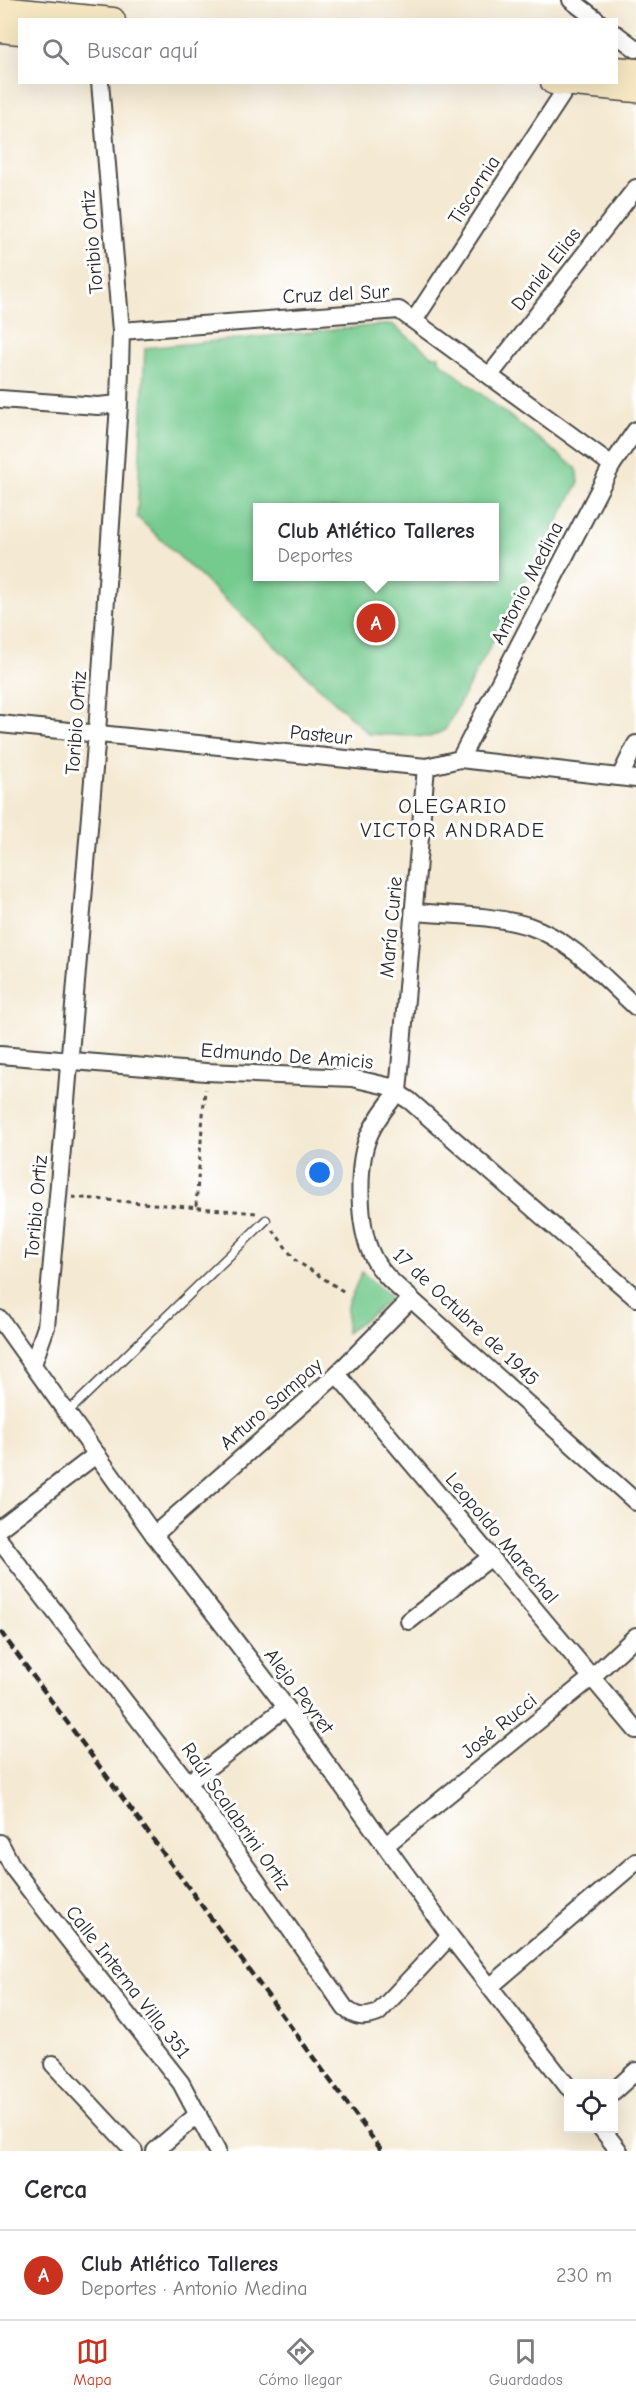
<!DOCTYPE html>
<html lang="es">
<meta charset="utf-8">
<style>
:root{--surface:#fff;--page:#f7f7f7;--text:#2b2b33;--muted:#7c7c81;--line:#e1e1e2;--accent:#c8321e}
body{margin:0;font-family:"Comic Neue",sans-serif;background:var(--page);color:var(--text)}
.controls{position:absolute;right:18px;bottom:18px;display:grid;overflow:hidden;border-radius:0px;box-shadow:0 6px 24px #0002}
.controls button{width:54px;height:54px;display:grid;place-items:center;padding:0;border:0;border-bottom:2px solid var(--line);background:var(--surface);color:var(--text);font:30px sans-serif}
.you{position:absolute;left:320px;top:1173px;width:21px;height:21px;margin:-15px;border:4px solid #fff;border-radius:50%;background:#1a73e8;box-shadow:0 0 0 9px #1a73e833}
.badge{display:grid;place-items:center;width:39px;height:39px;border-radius:50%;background:var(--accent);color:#fff;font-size:20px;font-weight:700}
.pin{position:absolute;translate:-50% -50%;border:3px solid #fff;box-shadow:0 2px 6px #0006}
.popup{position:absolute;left:253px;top:503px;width:246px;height:78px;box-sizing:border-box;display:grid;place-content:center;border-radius:0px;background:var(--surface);filter:drop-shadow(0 2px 4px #0005);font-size:20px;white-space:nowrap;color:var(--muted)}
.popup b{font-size:22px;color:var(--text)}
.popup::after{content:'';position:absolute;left:50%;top:100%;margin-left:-12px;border:12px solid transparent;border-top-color:var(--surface)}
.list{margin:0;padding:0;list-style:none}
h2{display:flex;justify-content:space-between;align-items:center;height:78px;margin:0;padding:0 24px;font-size:26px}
h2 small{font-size:20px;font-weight:400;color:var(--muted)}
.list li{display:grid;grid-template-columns:39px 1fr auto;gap:18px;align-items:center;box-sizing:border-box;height:90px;padding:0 24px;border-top:2px solid var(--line)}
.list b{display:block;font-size:22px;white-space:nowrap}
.list p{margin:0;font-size:20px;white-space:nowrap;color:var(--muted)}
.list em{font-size:20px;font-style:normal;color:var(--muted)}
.icon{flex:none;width:33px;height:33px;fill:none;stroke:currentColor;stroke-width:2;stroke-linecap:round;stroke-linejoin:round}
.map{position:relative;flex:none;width:636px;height:2151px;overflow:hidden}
.search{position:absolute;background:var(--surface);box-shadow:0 6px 24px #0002;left:18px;right:18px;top:18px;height:66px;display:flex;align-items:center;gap:15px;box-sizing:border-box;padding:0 21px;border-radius:0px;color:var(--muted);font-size:22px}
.sheet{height:168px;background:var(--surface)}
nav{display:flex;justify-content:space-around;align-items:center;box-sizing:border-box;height:84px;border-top:2px solid var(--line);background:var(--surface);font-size:16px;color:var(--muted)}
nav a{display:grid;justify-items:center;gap:3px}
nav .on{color:var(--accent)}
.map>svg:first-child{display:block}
.green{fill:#75ca8e;stroke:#507a5c;stroke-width:1.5;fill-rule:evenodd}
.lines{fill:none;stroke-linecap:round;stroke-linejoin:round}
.service-casing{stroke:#494844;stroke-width:11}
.minor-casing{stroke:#494844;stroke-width:20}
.secondary-casing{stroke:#494844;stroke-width:27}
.path{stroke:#494844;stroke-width:3;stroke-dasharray:4.5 4.5;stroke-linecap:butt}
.service{stroke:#fff;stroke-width:8}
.minor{stroke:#fff;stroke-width:16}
.secondary{stroke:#f7e8c3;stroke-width:24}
.rail{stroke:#2b2b2b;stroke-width:4.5;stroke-dasharray:9 4.5;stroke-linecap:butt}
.labels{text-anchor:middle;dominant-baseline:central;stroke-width:6;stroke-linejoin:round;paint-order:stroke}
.street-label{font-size:20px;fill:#2b2b2b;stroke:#fff}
.neighbourhood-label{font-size:21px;letter-spacing:1.5px;fill:#2b2b2b;stroke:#fff}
</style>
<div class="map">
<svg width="636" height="2151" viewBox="0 0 636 2151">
<rect width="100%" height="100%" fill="#fff"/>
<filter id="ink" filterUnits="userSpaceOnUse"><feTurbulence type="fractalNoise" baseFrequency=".0167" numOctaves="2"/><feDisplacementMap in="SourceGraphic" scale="12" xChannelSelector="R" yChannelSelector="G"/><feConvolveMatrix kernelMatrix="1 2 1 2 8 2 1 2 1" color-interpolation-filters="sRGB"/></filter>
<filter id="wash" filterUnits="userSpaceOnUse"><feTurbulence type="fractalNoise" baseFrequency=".008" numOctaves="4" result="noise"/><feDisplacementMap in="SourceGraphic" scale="24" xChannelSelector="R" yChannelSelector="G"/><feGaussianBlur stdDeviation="1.35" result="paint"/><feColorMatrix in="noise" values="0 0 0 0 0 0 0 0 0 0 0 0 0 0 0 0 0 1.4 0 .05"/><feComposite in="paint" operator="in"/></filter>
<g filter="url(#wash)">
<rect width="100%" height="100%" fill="#f4e9d2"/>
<g class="green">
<path d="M392,324l40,32h7v5l138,108 2,13 -134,248 -15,7 -61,-3 -232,-217 8,-169zM258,508h236v68h-236z"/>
<path d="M362,1272l30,27 -46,34 1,-27z"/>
</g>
</g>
<g filter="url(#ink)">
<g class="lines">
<defs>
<path id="service" d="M67,1413l199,-193"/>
<g id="minor">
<path d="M571,0l26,20"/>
<path d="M616,34l20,15"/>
<path d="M415,319l154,-235"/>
<path d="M121,331l278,-21 213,155"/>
<path d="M490,375l146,-187"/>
<path d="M0,399l98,7 21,-2"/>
<path d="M0,724l426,43 34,-8 176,20"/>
<path d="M460,759l152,-294 24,-35"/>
<path d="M620,777l16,-33"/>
<path d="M414,912c38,3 78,3 115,14 42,14 75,52 107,81"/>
<path d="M0,1055l206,17 146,6 35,8 23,15 226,197"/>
<path d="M398,1092c-10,12 -21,26 -28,41 -14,29 -12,94 2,122 8,18 25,31 39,44l225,203"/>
<path d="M398,1092l28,-325"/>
<path d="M0,1319l154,216 132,172 164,229 118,151"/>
<path d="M33,1364l13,-37 12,-131 39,-463 22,-329 2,-73 -21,-249"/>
<path d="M337,1374l299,356"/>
<path d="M0,1528l97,-74"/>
<path d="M154,1535l183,-161 74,-75"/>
<path d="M0,1541l188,242 157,225c11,10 20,10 33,5l72,-77"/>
<path d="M409,1621l82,-64"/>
<path d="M188,1783l98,-76"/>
<path d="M0,1843l13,25 22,29 146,186 36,68"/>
<path d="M386,1845l205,-167 45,-42"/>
<path d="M491,1986l145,-124"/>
<path d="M53,2064l81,87"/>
<path d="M614,2091l22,-20"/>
<path d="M601,2128l18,23"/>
<path d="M155,2151l43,-37"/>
</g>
<g id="secondary">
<path d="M0,9l113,11"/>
<path d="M0,30l20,2"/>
<path d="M616,69l20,2"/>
<path d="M553,82l83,8"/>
</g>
</defs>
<use href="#service" class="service-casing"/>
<use href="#minor" class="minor-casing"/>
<use href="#secondary" class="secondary-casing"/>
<g class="path">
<path d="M72,1197l185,16"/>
<path d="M196,1206l9,-117"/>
<path d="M273,1230l22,30 51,33"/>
</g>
<use href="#service" class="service"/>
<use href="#minor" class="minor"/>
<use href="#secondary" class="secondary"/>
<path class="rail" d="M0,1631l382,520"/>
</g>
</g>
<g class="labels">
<g class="street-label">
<text transform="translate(474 190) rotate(-57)">Tiscornia</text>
<text transform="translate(92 242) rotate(-95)">Toribio Ortiz</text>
<text transform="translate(546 269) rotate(-52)">Daniel Elias</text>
<text transform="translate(336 294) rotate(-3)">Cruz del Sur</text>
<text transform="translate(527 583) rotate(-63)">Antonio Medina</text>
<text transform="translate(76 723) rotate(-86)">Toribio Ortiz</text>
<text transform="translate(321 735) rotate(6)">Pasteur</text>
<text transform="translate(391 927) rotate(-85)">María Curie</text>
<text transform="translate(287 1056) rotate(4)">Edmundo De Amicis</text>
<text transform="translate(36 1207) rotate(-85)">Toribio Ortiz</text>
<text transform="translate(466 1317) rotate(43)">17 de Octubre de 1945</text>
<text transform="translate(271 1404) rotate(-41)">Arturo Sampay</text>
<text transform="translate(502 1538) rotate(50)">Leopoldo Marechal</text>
<text transform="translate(299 1691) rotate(53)">Alejo Peyret</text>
<text transform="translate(499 1726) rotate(-39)">José Rucci</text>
<text transform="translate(236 1816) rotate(55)">Raúl Scalabrini Ortiz</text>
<text transform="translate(128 1982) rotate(52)">Calle Interna Villa 351</text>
</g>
<g class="neighbourhood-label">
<text x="453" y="806">OLEGARIO<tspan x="453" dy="24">VICTOR ANDRADE</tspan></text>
</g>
</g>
</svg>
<div class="controls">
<button><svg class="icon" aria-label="locate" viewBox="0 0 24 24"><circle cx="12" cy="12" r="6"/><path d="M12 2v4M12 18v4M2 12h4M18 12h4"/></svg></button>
</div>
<div class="you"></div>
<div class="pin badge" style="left:376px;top:623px">A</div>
<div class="popup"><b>Club Atlético Talleres</b>Deportes</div>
<div class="search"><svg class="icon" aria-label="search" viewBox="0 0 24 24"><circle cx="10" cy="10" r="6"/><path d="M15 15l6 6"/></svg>Buscar aquí</div>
</div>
<section class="sheet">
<h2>Cerca<small></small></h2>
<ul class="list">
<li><span class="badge">A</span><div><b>Club Atlético Talleres</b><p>Deportes · Antonio Medina</p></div><em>230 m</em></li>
</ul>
</section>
<nav>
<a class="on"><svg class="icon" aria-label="map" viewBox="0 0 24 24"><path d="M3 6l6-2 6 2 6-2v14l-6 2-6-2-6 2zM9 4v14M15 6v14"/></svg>Mapa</a>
<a><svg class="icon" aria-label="directions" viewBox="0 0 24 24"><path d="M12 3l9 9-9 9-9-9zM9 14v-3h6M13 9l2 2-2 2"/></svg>Cómo llegar</a>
<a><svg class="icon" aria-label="saved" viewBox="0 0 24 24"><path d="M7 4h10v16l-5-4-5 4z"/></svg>Guardados</a>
</nav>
